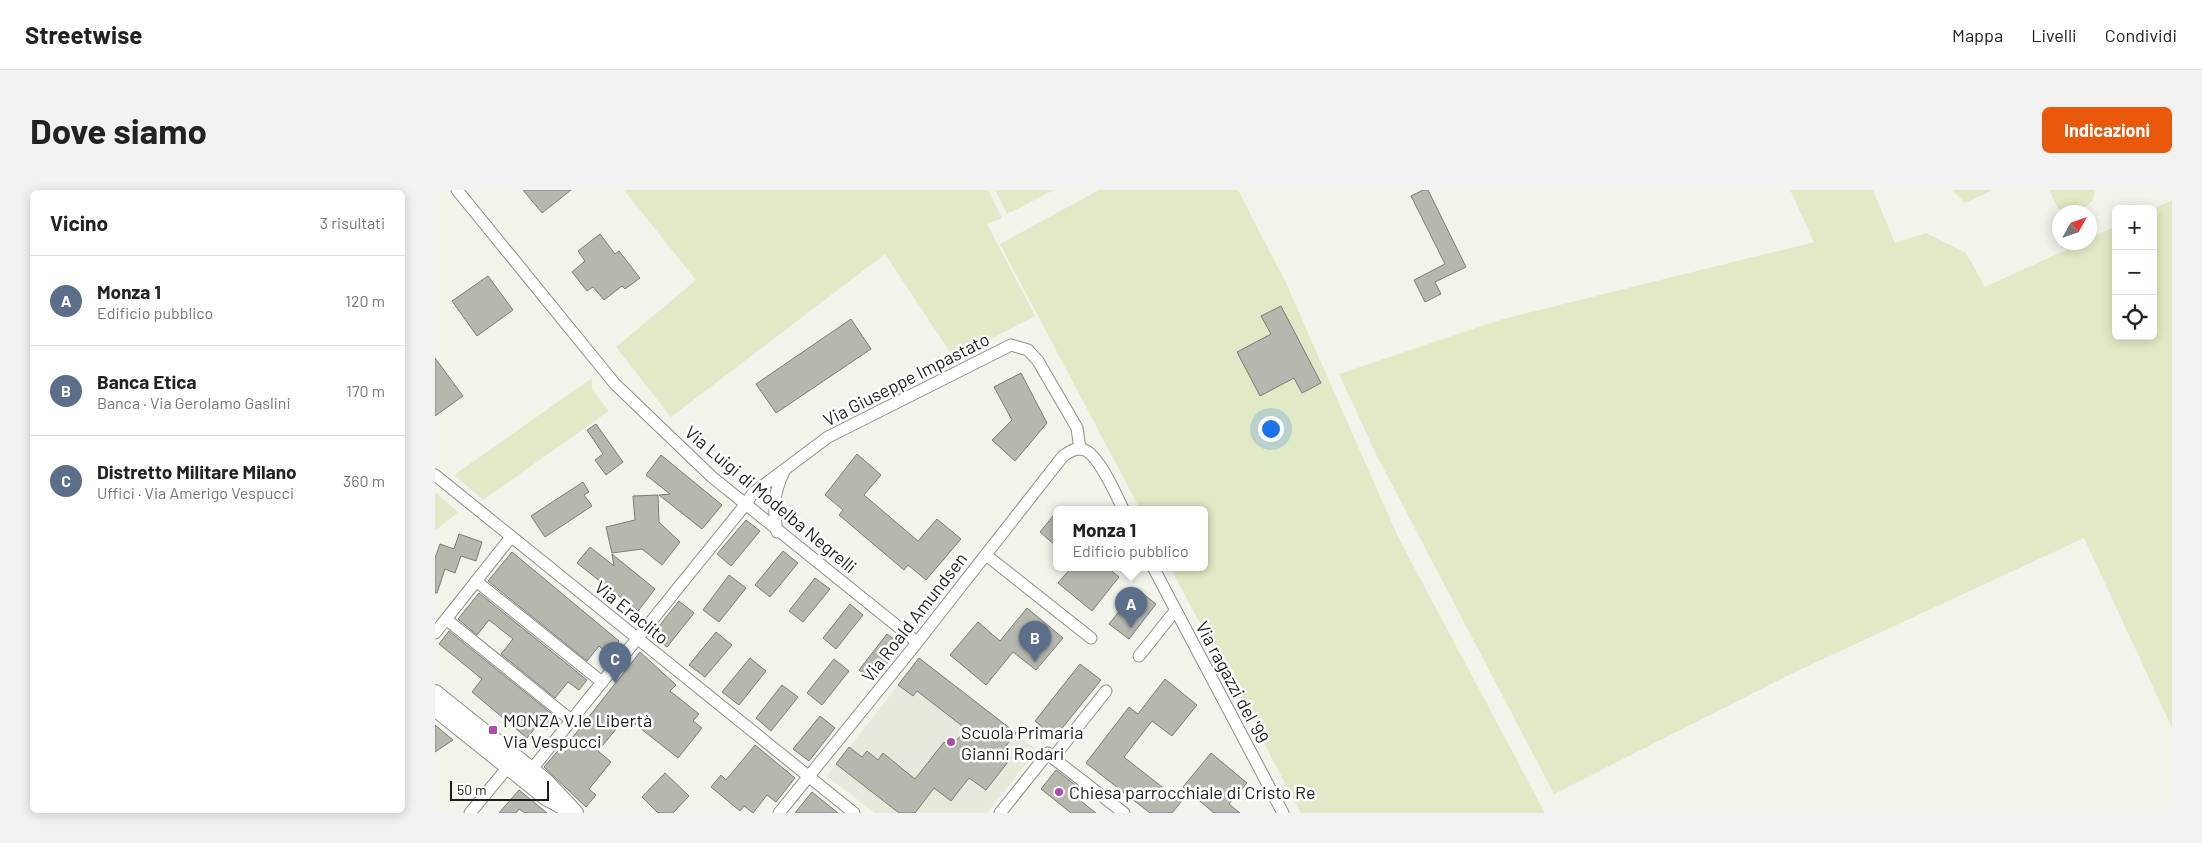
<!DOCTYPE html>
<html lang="it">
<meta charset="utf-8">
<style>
:root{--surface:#fff;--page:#f2f2f2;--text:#222;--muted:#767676;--line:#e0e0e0;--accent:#ea580c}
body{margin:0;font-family:Barlow,sans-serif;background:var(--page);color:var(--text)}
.controls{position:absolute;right:15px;top:15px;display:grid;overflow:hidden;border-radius:8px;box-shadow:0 2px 12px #0003}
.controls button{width:45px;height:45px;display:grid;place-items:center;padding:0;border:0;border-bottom:1px solid var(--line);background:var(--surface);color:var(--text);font:25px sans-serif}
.compass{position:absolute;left:1617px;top:15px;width:45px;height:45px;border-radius:50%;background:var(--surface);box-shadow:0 2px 12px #0003;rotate:50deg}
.scale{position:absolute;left:15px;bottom:12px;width:99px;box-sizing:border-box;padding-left:5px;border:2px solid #1d1e1b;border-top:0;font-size:14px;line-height:18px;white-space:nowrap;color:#1d1e1b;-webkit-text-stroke:4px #fff;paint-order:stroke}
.you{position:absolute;left:835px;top:238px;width:18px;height:18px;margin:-12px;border:4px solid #fff;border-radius:50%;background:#1a73e8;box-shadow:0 0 0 8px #1a73e833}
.badge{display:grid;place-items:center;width:32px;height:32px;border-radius:50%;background:var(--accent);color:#fff;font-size:16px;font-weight:700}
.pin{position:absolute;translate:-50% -41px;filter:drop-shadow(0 1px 2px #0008)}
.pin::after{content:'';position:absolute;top:26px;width:18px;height:15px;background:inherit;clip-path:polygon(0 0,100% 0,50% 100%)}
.popup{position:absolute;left:618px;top:316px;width:155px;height:65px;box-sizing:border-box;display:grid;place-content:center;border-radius:8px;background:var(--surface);filter:drop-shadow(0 1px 4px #0005);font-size:16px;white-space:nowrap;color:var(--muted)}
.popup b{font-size:19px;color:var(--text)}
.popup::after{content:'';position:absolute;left:50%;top:100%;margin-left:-10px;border:10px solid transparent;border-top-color:var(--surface)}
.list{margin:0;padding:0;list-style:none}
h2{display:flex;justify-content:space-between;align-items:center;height:65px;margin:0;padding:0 20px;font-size:21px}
h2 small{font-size:16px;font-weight:400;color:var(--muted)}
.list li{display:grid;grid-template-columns:32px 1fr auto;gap:15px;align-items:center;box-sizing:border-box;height:90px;padding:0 20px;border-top:1px solid var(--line)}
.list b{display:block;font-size:19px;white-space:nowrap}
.list p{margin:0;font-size:16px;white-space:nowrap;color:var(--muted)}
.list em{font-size:16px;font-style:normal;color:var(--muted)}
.icon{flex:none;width:28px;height:28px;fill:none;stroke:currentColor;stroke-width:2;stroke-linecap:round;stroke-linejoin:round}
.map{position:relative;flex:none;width:1737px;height:623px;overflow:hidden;border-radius:8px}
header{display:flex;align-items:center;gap:30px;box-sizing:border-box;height:70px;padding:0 25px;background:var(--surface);border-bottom:1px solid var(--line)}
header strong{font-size:24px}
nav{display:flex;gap:28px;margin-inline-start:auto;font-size:18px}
.intro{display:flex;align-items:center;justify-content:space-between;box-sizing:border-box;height:120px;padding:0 30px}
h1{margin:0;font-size:35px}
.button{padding:12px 22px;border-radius:8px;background:var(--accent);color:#fff;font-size:18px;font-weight:700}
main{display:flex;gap:30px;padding:0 30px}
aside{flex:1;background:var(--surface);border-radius:8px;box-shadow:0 2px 12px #0003}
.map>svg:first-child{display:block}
.built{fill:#e6eada}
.green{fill:#e1e9c6}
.building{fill:#b6b8b0;stroke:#7b7d76}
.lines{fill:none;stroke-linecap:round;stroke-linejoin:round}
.minor-casing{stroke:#8e8f88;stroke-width:13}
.secondary-casing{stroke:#8e8f88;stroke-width:18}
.minor{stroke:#fff;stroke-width:11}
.secondary{stroke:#fff;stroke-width:16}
.poi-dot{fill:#ae49ad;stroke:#fff;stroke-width:2}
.labels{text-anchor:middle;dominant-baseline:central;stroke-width:5;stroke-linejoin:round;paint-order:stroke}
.street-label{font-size:18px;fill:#1d1e1b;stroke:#fff}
.poi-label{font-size:18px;fill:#1d1e1b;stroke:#fff;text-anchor:start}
</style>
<header>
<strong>Streetwise</strong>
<nav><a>Mappa</a><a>Livelli</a><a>Condividi</a></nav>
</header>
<div class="intro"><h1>Dove siamo</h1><a class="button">Indicazioni</a></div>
<main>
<aside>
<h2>Vicino<small>3 risultati</small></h2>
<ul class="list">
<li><span class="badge" style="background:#5c6f8a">A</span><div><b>Monza 1</b><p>Edificio pubblico</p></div><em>120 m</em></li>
<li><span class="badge" style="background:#5c6f8a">B</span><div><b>Banca Etica</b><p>Banca · Via Gerolamo Gaslini</p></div><em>170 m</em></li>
<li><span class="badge" style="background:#5c6f8a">C</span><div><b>Distretto Militare Milano</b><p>Uffici · Via Amerigo Vespucci</p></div><em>360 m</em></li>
</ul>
</aside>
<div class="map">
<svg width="1737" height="623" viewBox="0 0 1737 623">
<rect width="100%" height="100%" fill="#f2f4ec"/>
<path class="built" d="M484,468l118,92 -50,63h-112l-48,-37z"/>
<g class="green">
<path d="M189,0h364l14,28 -15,6 48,92 -81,42 -69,-104 -214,163 -55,-70 80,-67z"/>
<path d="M560,0h59l-47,24z"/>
<path d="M664,0h139l48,93 112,254 147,276h-244l-131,-246h35v-58h-65l-140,-265z"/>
<path d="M1355,0h83l22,53 31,-10 40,20 19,34 96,-44 8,-1 1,-4 26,-12v110h37v-127l19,-9v528l-88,-190 -289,134 -241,122 -178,-340 -37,-80 164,-55 311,-77z"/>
<path d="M1517,0h41l-28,13z"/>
<path d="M1614,0h46l-2,10 -13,12 -21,-2z"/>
<path d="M157,188v12l17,21 -126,89 -29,-25z"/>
<path d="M0,302l23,20 -23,19z"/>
</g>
<g class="building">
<path d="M88,0h48l-29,23z"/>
<path d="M988,0h5l38,77 -31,15 6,12 -16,8 -11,-22 31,-16 -34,-68z"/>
<path d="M165,44l15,20 4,-3 21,27 -15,11 -3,-3 -18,14 -11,-13 -6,4 -15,-19 13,-11 -7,-10z"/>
<path d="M53,86l25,34 -36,26 -25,-35z"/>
<path d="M846,116l40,77 -19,10 -8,-15 -34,18 -23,-44 34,-18 -10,-18z"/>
<path d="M416,129l20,30 -95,64 -20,-29z"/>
<path d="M0,168l28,38 -28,20z"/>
<path d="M586,183l26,50 -32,38 -23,-21 20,-20 -18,-33z"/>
<path d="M161,234l27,38 -17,13 -11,-15 8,-6 -16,-24z"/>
<path d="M422,264l24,21 -17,20 54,46 19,-22 24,20 -35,41 -18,-15 -4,5 -65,-55 4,-5 -18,-15z"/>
<path d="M226,265l61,50 -20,24 -43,-34 11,-1 -24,-19z"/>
<path d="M148,292l6,10 -5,3 8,11 -47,31 -14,-21z"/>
<path d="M223,305l1,27 21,20 -18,23 -20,-16 -30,4 -6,-26 29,-7 -2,-24z"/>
<path d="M622,321v36l-17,-15z"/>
<path d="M311,330l14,11 -29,35 -14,-12z"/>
<path d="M24,344l23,8 -6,19 -15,-5 -6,17 -10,-4 -8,24h-2v-35l5,-14 14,5z"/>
<path d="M155,357l24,19 -2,-12 43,35 -17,22 -61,-48z"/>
<path d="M348,361l15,12 -28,34 -15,-12z"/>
<path d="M77,362l107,89 -11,13 -9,-8 -12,15 -99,-80z"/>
<path d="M637,377h35l12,10 -27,34 -34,-28z"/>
<path d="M294,385l17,13 -27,34 -16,-12z"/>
<path d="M380,388l15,11 -27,33 -14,-11z"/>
<path d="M702,399l19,15 -27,35 -20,-15z"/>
<path d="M44,403l108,87 -8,10 -11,-8 -13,16 -54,-44 12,-15 -24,-19 -12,15 -19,-16z"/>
<path d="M244,411l15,12 -27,34 -15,-12z"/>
<path d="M415,414l13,11 -27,34 -13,-11z"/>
<path d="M592,418l36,30 -27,32 -23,-18 -27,33 -36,-30 28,-33 22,19z"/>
<path d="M14,441l108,87 -10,12 -8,-7 -12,15 -55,-46 10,-13 -43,-35z"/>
<path d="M281,442l16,13 -27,32 -16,-12z"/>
<path d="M452,444l14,11 -28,36 -14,-11z"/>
<path d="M205,462l36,33 -6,6 29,23 -6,7 9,7 -24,30 -52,-41 -28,34 13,11 -22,27 7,6 -10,12 -42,-40 23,-27 2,2z"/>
<path d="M315,468l16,13 -27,34 -17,-13z"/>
<path d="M484,468l97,75 -14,18 9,7 -25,32 -17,-12 -18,23 -17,-13 -19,25h-16l-63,-49 13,-17 13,10 5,-6 11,9 5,-7 32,26 29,-37 7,5 15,-18 -49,-38 -4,5 -15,-11z"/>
<path d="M399,469l15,12 -27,34 -15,-12z"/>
<path d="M645,474l21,16 -46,57 -20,-16z"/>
<path d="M730,489l32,26 -25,31 -20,-15 -28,36 57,45 -9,11h-22l-64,-50 43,-56 9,7z"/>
<path d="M347,495l16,12 -27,34 -15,-13z"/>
<path d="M385,526l15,12 -26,33 -16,-12z"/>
<path d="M0,535l18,15 -18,12z"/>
<path d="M320,555l40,33 -19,24 -9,-7 -14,18 -9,-7 -4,5 -29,-24 10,-12 5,5z"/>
<path d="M776,563l36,30 -18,21 11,9h-26l-31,-26z"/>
<path d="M621,580l22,17 -6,7 24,19h-25l-30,-24z"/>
<path d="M230,583l24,23 -16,17h-15l-16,-16z"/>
<path d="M84,600l28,23h-22l-6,-4 -3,4h-17z"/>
<path d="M377,602l26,21h-43z"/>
</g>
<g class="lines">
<defs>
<g id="minor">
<path d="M22,0l158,194 97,93 205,165"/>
<path d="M0,285l419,338"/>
<path d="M342,342c-4,-28 -4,-36 7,-61"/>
<path d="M551,365l105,83"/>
<path d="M718,377l130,246"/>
<path d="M41,391l126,101"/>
<path d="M11,429l125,101"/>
<path d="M0,443l76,-96"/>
<path d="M704,466l36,-45"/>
<path d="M618,568l71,55"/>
<path d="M97,579l213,-264 8,-12 75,-56 183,-92 17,5 10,11 39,67 3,21"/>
<path d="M35,623l38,-46"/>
<path d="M344,623l133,-164 151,-193c6,-4 11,-8 18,-7 16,1 35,46 42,60"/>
<path d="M565,623l48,-60 5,5 53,-67"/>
</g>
<g id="secondary">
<path d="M0,503l110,88 30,32"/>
<path d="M0,518l111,89 18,10"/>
</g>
</defs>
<use href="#minor" class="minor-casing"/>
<use href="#secondary" class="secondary-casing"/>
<use href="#minor" class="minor"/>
<use href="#secondary" class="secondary"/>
</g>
<g class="poi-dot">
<rect x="53" y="535" width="10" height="10" rx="2.5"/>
<circle cx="516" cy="552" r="5"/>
<circle cx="624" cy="602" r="5"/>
</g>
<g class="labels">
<g class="street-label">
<text transform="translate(471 189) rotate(-27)">Via Giuseppe Impastato</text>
<text transform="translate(336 309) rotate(40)">Via Luigi di Modelba Negrelli</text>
<text transform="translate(197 422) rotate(39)">Via Eraclito</text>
<text transform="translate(479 427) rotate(-52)">Via Roald Amundsen</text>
<text transform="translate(798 492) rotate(62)">Via ragazzi del '99</text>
</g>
<g class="poi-label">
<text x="68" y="530">MONZA V.le Libertà<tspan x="68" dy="21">Via Vespucci</tspan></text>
<text x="526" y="542">Scuola Primaria<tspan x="526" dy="21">Gianni Rodari</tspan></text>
<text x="634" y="602">Chiesa parrocchiale di Cristo Re</text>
</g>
</g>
</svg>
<div class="controls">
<button>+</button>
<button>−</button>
<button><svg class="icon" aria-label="locate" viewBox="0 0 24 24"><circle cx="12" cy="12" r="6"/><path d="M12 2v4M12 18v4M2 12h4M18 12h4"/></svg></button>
</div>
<svg class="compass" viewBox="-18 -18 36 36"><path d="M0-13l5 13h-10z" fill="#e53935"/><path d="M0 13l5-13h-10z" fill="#767676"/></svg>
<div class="scale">50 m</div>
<div class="you"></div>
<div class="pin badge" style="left:696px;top:438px;background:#5c6f8a">A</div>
<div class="popup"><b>Monza 1</b>Edificio pubblico</div>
<div class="pin badge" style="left:600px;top:472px;background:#5c6f8a">B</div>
<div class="pin badge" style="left:180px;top:493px;background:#5c6f8a">C</div>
</div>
</main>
